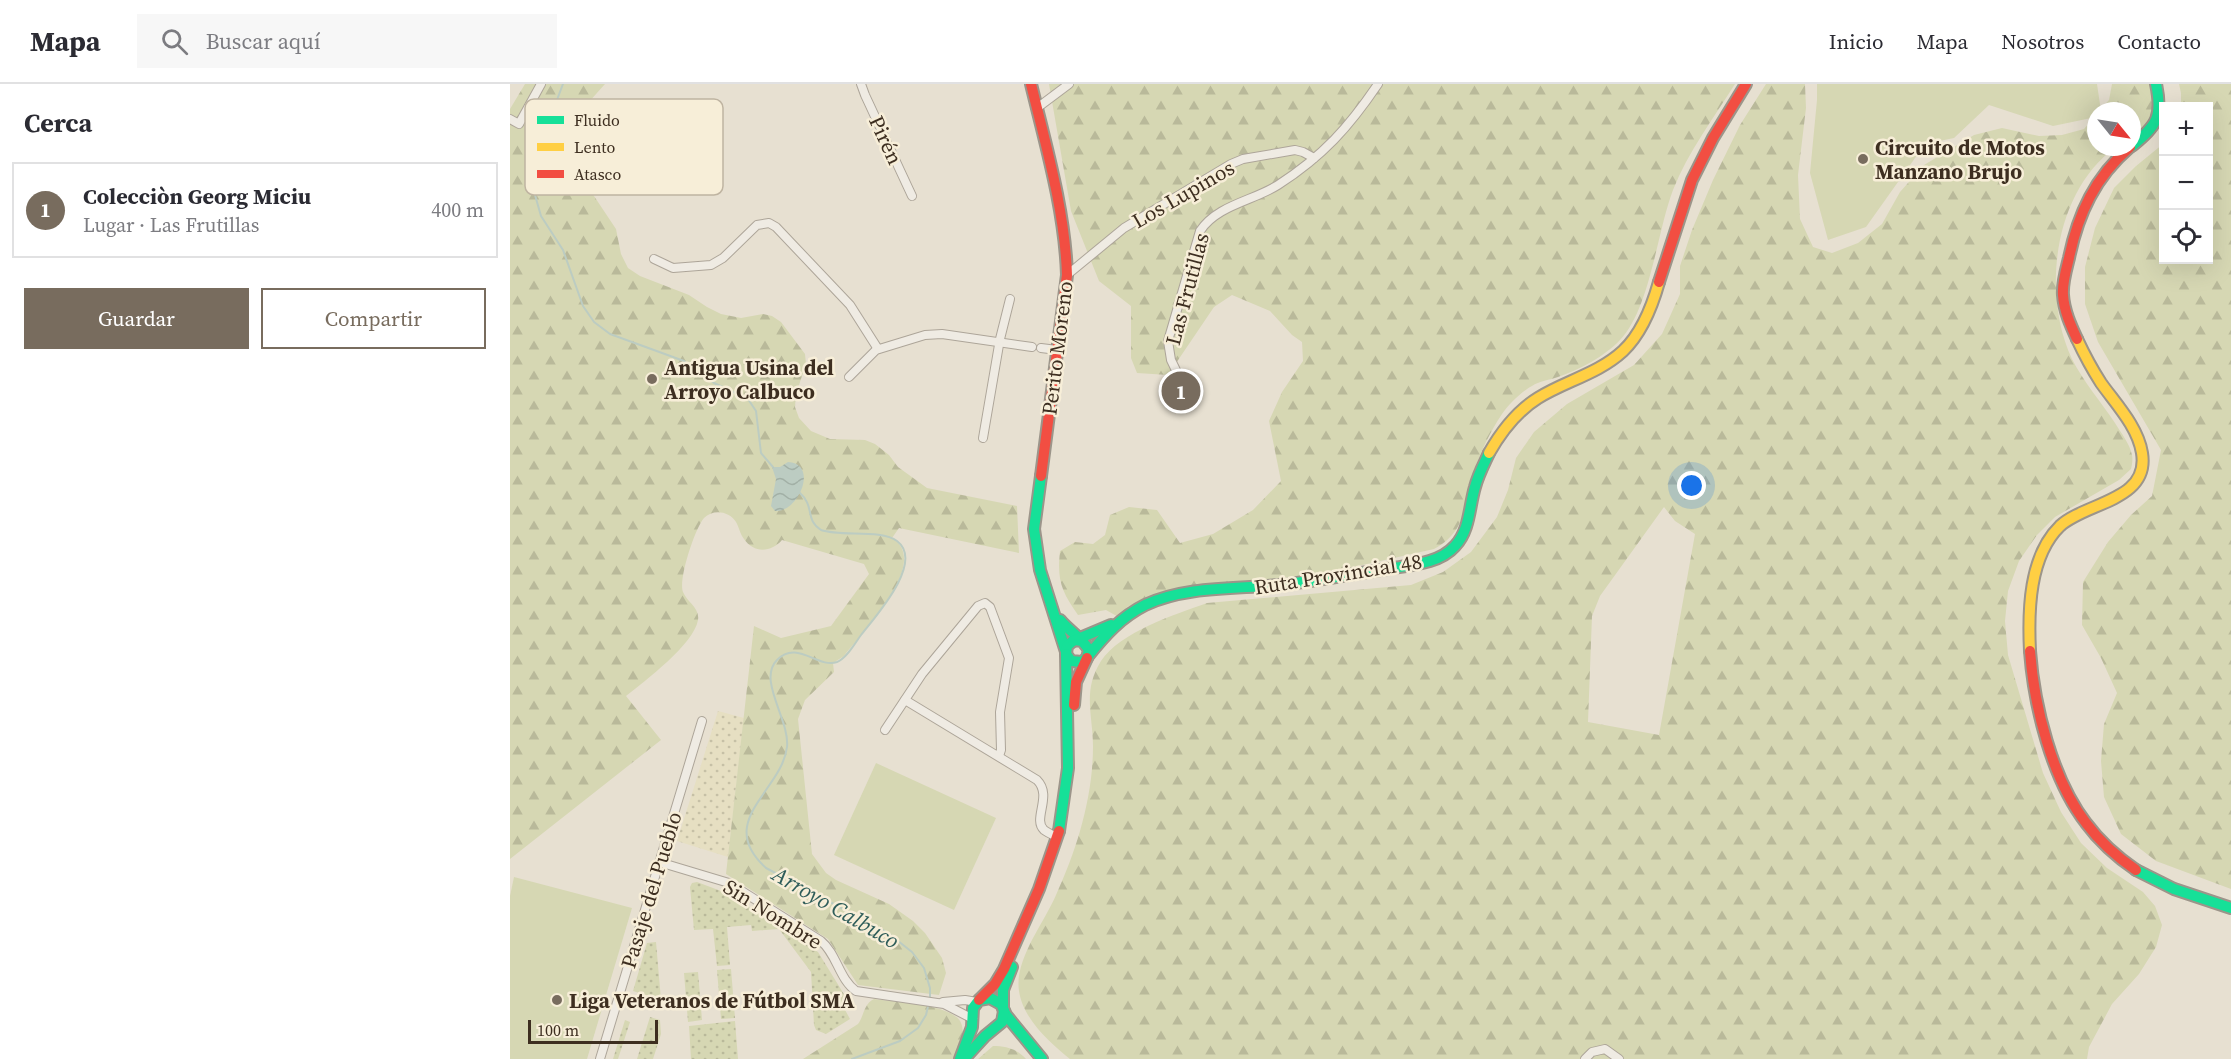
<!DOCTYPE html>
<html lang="es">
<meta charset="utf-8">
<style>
:root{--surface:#fff;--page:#f7f7f7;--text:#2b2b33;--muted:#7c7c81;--line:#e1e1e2;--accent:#786c5e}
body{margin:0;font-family:"Source Serif 4",serif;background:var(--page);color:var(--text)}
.controls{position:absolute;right:18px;top:18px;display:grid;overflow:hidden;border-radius:0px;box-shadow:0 6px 24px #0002}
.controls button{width:54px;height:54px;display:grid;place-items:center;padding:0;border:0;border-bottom:2px solid var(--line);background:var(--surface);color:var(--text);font:30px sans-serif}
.compass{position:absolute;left:1577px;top:18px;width:54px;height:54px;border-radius:50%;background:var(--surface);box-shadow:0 6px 24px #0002;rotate:120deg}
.scale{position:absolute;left:18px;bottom:15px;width:130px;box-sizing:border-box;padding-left:6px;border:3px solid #3d2e20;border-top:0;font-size:16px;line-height:21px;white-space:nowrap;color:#3d2e20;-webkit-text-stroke:4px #f7eed8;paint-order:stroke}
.you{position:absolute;left:1182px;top:402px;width:21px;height:21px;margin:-15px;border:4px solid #fff;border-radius:50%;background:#1a73e8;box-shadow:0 0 0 9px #1a73e833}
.badge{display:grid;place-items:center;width:39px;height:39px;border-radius:50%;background:var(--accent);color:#fff;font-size:20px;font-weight:700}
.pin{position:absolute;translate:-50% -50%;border:3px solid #fff;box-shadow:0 2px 6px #0006}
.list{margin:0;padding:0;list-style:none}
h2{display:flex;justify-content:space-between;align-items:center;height:78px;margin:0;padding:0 24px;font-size:26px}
h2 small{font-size:20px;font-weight:400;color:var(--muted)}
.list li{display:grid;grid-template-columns:39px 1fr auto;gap:18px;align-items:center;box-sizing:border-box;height:96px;margin:0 12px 12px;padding:0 12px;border:2px solid var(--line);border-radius:0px}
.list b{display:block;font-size:22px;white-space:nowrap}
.list p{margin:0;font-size:20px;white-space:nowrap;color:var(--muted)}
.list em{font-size:20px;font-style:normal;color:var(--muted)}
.actions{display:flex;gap:12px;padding:18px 24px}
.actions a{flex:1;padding:14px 0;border:2px solid var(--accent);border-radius:0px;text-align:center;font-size:21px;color:var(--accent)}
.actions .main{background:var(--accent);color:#fff}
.icon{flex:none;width:33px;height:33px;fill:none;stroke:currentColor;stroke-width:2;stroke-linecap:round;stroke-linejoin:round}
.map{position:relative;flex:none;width:1721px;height:975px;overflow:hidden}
header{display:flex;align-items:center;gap:36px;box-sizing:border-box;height:84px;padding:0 30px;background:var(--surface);border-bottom:2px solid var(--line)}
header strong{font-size:28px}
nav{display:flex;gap:33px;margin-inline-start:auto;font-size:21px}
.search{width:420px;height:54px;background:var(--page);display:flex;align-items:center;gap:15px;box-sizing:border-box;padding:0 21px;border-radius:0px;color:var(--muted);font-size:22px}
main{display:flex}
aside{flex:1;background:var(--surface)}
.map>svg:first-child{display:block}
.farmland{fill:url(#farmland-dots)}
.grass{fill:url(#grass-dots)}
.forest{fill:url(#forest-firs);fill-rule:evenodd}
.pitch{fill:#d6d7b3}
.water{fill:url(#water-waves)}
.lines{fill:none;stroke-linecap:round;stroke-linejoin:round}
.stream{stroke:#bcccc2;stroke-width:2}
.street-casing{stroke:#ada599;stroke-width:10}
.fast-casing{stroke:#9c958a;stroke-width:14}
.slow-casing{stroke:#9c958a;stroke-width:14}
.jam-casing{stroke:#9c958a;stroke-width:14}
.street{stroke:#efebe3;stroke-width:8}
.fast{stroke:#16e098;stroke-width:10}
.slow{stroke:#ffcf43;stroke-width:10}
.jam{stroke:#f24e42;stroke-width:10}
.poi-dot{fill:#786c5e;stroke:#f7eed8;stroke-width:2}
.labels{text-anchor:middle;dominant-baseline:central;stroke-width:5;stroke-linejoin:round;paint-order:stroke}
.street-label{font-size:21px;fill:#3d2e20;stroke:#f7eed8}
.poi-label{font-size:21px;font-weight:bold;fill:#3d2e20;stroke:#f7eed8;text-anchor:start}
.water-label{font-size:22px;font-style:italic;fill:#2f5d5a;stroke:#f7eed8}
.key{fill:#f7eed8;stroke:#bfb4a1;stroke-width:1.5}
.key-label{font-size:16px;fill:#3d2e20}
</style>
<header>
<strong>Mapa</strong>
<div class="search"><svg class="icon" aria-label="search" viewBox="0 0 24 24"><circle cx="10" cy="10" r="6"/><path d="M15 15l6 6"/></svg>Buscar aquí</div>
<nav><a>Inicio</a><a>Mapa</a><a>Nosotros</a><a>Contacto</a></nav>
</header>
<main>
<aside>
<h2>Cerca<small></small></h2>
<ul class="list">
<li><span class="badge">1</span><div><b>Colecciòn Georg Miciu</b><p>Lugar · Las Frutillas</p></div><em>400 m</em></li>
</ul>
<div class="actions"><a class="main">Guardar</a><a>Compartir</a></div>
</aside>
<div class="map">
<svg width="1721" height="975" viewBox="0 0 1721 975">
<defs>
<pattern id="farmland-dots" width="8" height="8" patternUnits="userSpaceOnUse" patternTransform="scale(1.5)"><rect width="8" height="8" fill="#e6dfc2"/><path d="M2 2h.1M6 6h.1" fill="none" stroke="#c6c0a6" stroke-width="1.8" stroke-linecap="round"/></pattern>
<pattern id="grass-dots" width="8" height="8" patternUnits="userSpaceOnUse" patternTransform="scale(1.5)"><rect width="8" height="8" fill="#d6d7b3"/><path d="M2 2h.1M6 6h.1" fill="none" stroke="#b9b99a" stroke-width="1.8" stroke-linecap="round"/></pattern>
<pattern id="forest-firs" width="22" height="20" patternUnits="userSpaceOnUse" patternTransform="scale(1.5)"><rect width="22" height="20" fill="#d6d7b3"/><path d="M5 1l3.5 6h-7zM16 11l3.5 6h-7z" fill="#b9b99a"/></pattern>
<pattern id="water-waves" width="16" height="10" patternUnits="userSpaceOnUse" patternTransform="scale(1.5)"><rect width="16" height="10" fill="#bcccc2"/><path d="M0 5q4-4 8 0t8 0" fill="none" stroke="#a2b0a6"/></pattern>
</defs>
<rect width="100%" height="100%" fill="#e7e0d1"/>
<path class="farmland" d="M208,627l26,7 -16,139 -51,-16z"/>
<g class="grass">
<path d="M187,798l32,12 89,58 32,52 -6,4 6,11 -24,15 -10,-4 -2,-5 -3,-53 -32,-43 -27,2 -1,-6 -24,2 3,38 -13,1 -4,-37 -19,1 -4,-43 2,-4z"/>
<path d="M146,858l5,58 -28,-9 14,-48z"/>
<path d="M221,885l4,49 -14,1 -4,-49z"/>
<path d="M188,888l4,48 -14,2 -4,-49z"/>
<path d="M140,933l10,3 1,14 -8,25h-16z"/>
<path d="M115,936l5,2 -12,37h-5z"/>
<path d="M225,937l3,38h-47l-2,-33z"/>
</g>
<g class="forest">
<path d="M15,0h80l-17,19 -11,24 -2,11 17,55 24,36 5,25 7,14 12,8 49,19 18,12 14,7 20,4 22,-4 9,2 9,6 24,32 1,10 -10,30 -1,13 4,11 12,13 19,8 35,1 10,4 14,11 9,12 29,21 90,18 2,47 -120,-25 -7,10c40,24 -31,96 -48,118l-11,7 1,9 -29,28 -7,19 14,135 14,19 10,7 53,24 24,17 12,12 17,25 4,15 -7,22 -81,-10 -30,-46 -102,-65 28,-248 27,12 50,-12 38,-52 -5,-10 -82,-24c-10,12 -28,14 -38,-1 -4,-5 -5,-12 -8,-17 -7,-11 -23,-13 -32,-4 -9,10 -26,62 -21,74 4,10 17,16 15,28 -4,24 -53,61 -72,76l35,44 -151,119v-750z"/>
<path d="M539,0h686c-22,35 -47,68 -62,106 -16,42 -23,119 -53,150 -15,16 -41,30 -62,37 -8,3 -19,4 -26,9 -10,5 -24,19 -30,28 -12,18 -21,37 -28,57 -11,32 -5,59 -40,78l-165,37 -83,2 -30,7 -29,12 -5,12 -16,-9 -28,5c-17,-24 -21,-35 -18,-64l15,-9 18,2 12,-9 5,-20 19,-8 28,3 23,33 33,-9 40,-24 28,-29 -12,-60 13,-29 21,-31 -1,-19 -10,-7 -22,-24 -38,-16 -18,12 -46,68 -31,-2 -6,-15v-52l-32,-25 -28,-70z"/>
<path d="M1256,0h39l1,24 -8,67 2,44 13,28 19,6 26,-10 24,-19 18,-32 24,-27 50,-30 28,-7 37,8 23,-1 22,-6 12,-14v32h20c-62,44 -75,146 -44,212 11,22 29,43 43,64 6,10 15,21 17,32 1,4 0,10 -1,14l-12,11 -64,37 -18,18 -18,26 -11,30 -3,30 3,34 35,118 18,39 20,31 26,25 36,24 12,14 7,19 -6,22 -17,27 -27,30 -23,43 -2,12h-1017c-20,-16 -47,-40 -51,-68 -5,-31 25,-68 37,-96 9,-20 18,-43 24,-64 8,-28 13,-56 13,-85 0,-31 -11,-55 8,-85 19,-29 75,-47 106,-58l204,-18 32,-13 28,-20 26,-35 11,-27 8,-32 18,-26 33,-28 67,-39 28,-31 18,-40v-28l12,-36 21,-50 27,-55zM1154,423l11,14 20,13 -36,201 -71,-13 4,-106 8,-20z"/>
<path d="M1602,0h39c6,25 6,40 -19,53v-26h-33l10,-11z"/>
<path d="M1669,0h52v805l-75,-28 -35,-27 -17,-37 -3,-36 3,-37 13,-31 -16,-35 -19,-33 1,-43 25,-40 23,-27 21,-19 9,-46 -63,-108 -13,-38v-37l10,-39 19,-40 22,-22 27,-22 1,116h44v-154h-27v-13z"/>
<path d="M364,915c19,3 80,5 87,24 5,11 -2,26 -7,36h-151l55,-35c6,-8 6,-21 16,-25z"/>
<path d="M483,962c13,0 24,3 33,13h-48z"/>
</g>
<g class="pitch">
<path d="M1307,0h280l4,27h-5v6l-43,9 -64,-21 -35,33 -29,6 -59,83 -38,13 -18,-67 7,-73z"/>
<path d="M366,679l120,55 -42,92 -120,-55z"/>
<path d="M4,793l118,31 -45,151h-77v-163z"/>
</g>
<path class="water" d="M278,378c31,1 11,51 -13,49l-4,-5 5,-27 -4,-12h8z"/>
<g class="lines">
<g class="stream">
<path d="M53,0l-25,66 -3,45 6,21 22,34 20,56 11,16 16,12 74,27 30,22 34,16 8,12 5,42 12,14"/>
<path d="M289,408c17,15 5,27 22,38 20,7 60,-1 76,11 28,21 -22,76 -36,94 -6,8 -14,23 -24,27 -19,7 -40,-23 -60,-2 -20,20 13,60 10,87 -5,44 -73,74 -21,121l122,65 24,19 12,16 6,20v10l-4,17 -8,13 -18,13 -48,18"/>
</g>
<defs>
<g id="street">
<path d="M351,0l4,11 47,101"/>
<path d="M527,24l32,-24"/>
<path d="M0,35l9,5 22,-40"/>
<path d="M144,175l19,9 38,-3 12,-7 34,-33 12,-2 7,4 74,78 28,44"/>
<path d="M557,191l57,-47 107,-64 12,-5 52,-9 8,2 11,6"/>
<path d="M531,264l16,2"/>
<path d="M339,293l27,-27 49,-15 17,-1 90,13"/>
<path d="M679,313l-18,-37 -3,-19 32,-110c17,-26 53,-30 78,-46 45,-29 71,-58 100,-101"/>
<path d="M473,354l17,-99 10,-40"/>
<path d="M395,616l132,80c16,16 -5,39 7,50 4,3 9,5 13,7"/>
<path d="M375,646l37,-56 56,-68 7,-3 5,4 19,51 -9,54 1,38 -2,6"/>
<path d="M149,778l70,21 92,58c16,13 18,38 35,50l88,13 29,15"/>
<path d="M433,918l22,-2 12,2"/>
<path d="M90,975l102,-338"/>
<path d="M1075,975l7,-7 13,-3 14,10"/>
</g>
<g id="fast">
<path d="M1622,62c25,-21 31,-29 24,-62"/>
<path d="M531,392l-7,53 6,41 26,82"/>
<path d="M550,536c9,11 22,18 29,30l-2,8 -5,4 -11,-1 -5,-7 1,-8 7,-6 9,1"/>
<path d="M563,557l38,-16"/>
<path d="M578,572c17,-21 33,-39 57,-51 40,-19 91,-16 134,-20 37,-4 72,-11 108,-16 23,-4 52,-5 68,-23 15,-16 14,-39 20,-59 3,-12 9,-23 14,-34"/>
<path d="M549,747l9,-63 -2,-114"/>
<path d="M1626,786l38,19 57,19"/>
<path d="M493,923v-17l9,-23"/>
<path d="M450,975l12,-32 1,-19 6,-8 11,-2 11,6 5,11 36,44"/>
<path d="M454,975l21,-23 17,-14 2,-11"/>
</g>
<g id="slow">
<path d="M979,369c12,-21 28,-42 49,-55 27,-17 60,-24 85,-47 19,-18 29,-44 36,-69"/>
<path d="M1520,567c-2,-40 -1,-95 30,-125 26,-24 90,-25 82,-73 -4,-26 -26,-49 -41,-70 -9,-14 -17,-29 -24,-44"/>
</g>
<g id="jam">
<path d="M521,0c15,62 34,127 36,191l-26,201"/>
<path d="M1149,198l33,-102 21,-42 33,-54"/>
<path d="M1567,255c-6,-13 -13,-28 -14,-44 -1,-12 3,-25 6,-37 9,-44 26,-81 61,-111"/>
<path d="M1520,567c4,55 22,128 56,172 14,19 31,34 50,47"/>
<path d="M564,621l2,-23 11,-24"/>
<path d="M469,916l16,-16 9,-15 35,-80 20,-58"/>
</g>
</defs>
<use href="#street" class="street-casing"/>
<use href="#fast" class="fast-casing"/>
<use href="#slow" class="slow-casing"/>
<use href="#jam" class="jam-casing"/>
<use href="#street" class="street"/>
<use href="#fast" class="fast"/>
<use href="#slow" class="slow"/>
<use href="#jam" class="jam"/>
</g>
<g class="poi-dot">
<circle cx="1353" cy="75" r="6"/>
<circle cx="142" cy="295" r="6"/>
<circle cx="47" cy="916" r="6"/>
</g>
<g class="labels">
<g class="street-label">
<text transform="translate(376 56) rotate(65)">Pirén</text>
<text transform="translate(673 110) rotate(-30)">Los Lupinos</text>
<text transform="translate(677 205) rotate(-75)">Las Frutillas</text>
<text transform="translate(547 264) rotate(-83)">Perito Moreno</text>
<text transform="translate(828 490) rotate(-9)">Ruta Provincial 48</text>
<text transform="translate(141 806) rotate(-73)">Pasaje del Pueblo</text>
<text transform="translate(263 830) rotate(32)">Sin Nombre</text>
</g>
<g class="poi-label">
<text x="1365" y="63">Circuito de Motos<tspan x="1365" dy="24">Manzano Brujo</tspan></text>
<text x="154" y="283">Antigua Usina del<tspan x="154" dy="24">Arroyo Calbuco</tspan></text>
<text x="59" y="916">Liga Veteranos de Fútbol SMA</text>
</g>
<g class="water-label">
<text transform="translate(326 823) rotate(30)">Arroyo Calbuco</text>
</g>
</g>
<rect x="15" y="15" width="198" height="96" rx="9" class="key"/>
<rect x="27" y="32" width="27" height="8" fill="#16e098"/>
<rect x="27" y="59" width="27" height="8" fill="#ffcf43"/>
<rect x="27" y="86" width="27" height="8" fill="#f24e42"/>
<g class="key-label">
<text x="64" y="42">Fluido</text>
<text x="64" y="69">Lento</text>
<text x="64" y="96">Atasco</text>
</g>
</svg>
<div class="controls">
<button>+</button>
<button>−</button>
<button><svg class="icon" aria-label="locate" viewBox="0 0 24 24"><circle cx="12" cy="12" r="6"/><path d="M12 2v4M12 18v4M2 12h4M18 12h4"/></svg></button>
</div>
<svg class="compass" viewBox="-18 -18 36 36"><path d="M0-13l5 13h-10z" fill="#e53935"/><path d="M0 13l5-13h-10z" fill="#7c7c81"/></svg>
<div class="scale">100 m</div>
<div class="you"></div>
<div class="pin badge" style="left:671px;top:307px">1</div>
</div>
</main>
